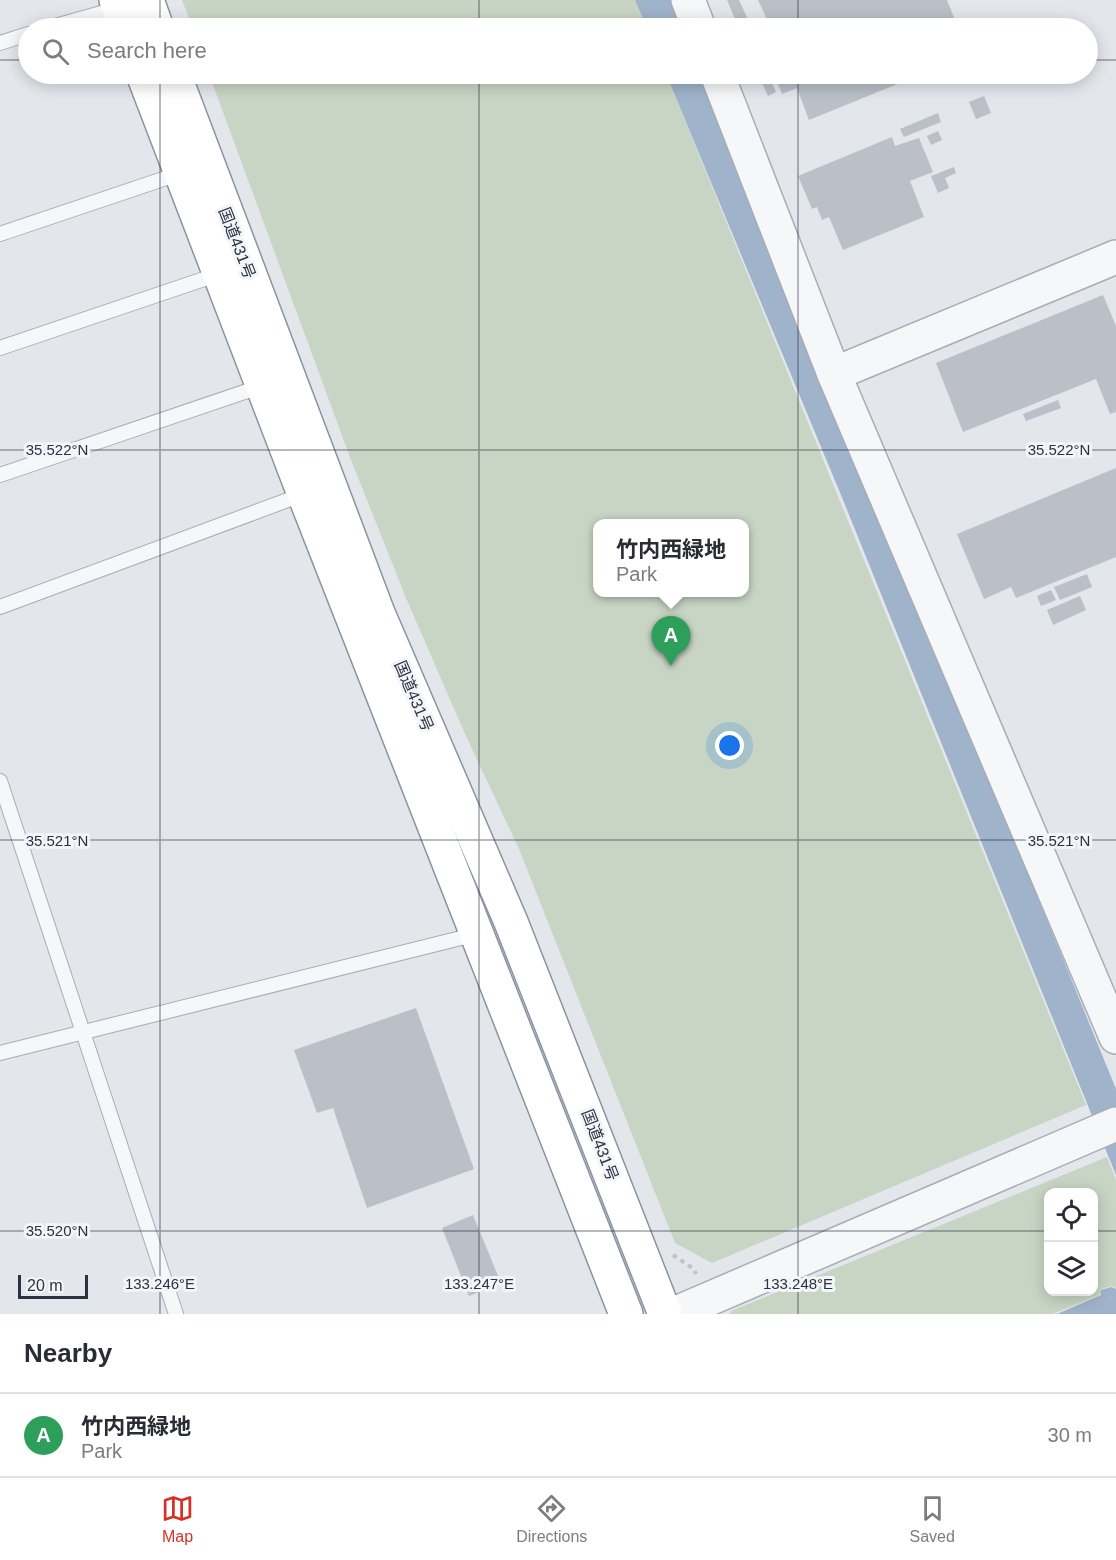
<!DOCTYPE html>
<meta charset="utf-8">
<style>
:root{--surface:#fff;--page:#f7f7f7;--text:#2b2b33;--muted:#7c7c81;--line:#e1e1e2;--accent:#d93025}
body{margin:0;font-family:Helvetica,"Noto Sans JP",sans-serif;background:var(--page);color:var(--text)}
.controls{position:absolute;right:18px;bottom:18px;display:grid;overflow:hidden;border-radius:12px;box-shadow:0 3px 15px #0003}
.controls button{width:54px;height:54px;display:grid;place-items:center;padding:0;border:0;border-bottom:2px solid var(--line);background:var(--surface);color:var(--text);font:30px sans-serif}
.scale{position:absolute;left:18px;bottom:15px;width:70px;box-sizing:border-box;padding-left:6px;border:3px solid #2b3343;border-top:0;font-size:16px;line-height:21px;white-space:nowrap;color:#2b3343;-webkit-text-stroke:4px #f3f5f8;paint-order:stroke}
.you{position:absolute;left:730px;top:746px;width:21px;height:21px;margin:-15px;border:4px solid #fff;border-radius:50%;background:#1a73e8;box-shadow:0 0 0 9px #1a73e833}
.badge{display:grid;place-items:center;width:39px;height:39px;border-radius:50%;background:var(--accent);color:#fff;font-size:20px;font-weight:700}
.pin{position:absolute;translate:-50% -50px;filter:drop-shadow(0 2px 3px #0008)}
.pin::after{content:'';position:absolute;top:32px;width:21px;height:18px;background:inherit;clip-path:polygon(0 0,100% 0,50% 100%)}
.popup{position:absolute;left:593px;top:519px;width:156px;height:78px;box-sizing:border-box;display:grid;place-content:center;border-radius:12px;background:var(--surface);filter:drop-shadow(0 2px 4px #0005);font-size:20px;white-space:nowrap;color:var(--muted)}
.popup b{font-size:22px;color:var(--text)}
.popup::after{content:'';position:absolute;left:50%;top:100%;margin-left:-12px;border:12px solid transparent;border-top-color:var(--surface)}
.list{margin:0;padding:0;list-style:none}
h2{display:flex;justify-content:space-between;align-items:center;height:78px;margin:0;padding:0 24px;font-size:26px}
h2 small{font-size:20px;font-weight:400;color:var(--muted)}
.list li{display:grid;grid-template-columns:39px 1fr auto;gap:18px;align-items:center;box-sizing:border-box;height:84px;padding:0 24px;border-top:2px solid var(--line)}
.list b{display:block;font-size:22px;white-space:nowrap}
.list p{margin:0;font-size:20px;white-space:nowrap;color:var(--muted)}
.list em{font-size:20px;font-style:normal;color:var(--muted)}
.icon{flex:none;width:33px;height:33px;fill:none;stroke:currentColor;stroke-width:2;stroke-linecap:round;stroke-linejoin:round}
.map{position:relative;flex:none;width:1116px;height:1314px;overflow:hidden}
.search{position:absolute;background:var(--surface);box-shadow:0 3px 15px #0003;left:18px;right:18px;top:18px;height:66px;display:flex;align-items:center;gap:15px;box-sizing:border-box;padding:0 21px;border-radius:33px;color:var(--muted);font-size:22px}
.sheet{height:162px;background:var(--surface)}
nav{display:flex;justify-content:space-around;align-items:center;box-sizing:border-box;height:84px;border-top:2px solid var(--line);background:var(--surface);font-size:16px;color:var(--muted)}
nav a{display:grid;justify-items:center;gap:3px}
nav .on{color:var(--accent)}
.map>svg:first-child{display:block}
.green{fill:#c8d5c4;fill-rule:evenodd}
.water{fill:#9fb3ca}
.building{fill:#babfc8}
.lines{fill:none;stroke-linecap:round;stroke-linejoin:round}
.service-casing{stroke:#a8adb5;stroke-width:16}
.tertiary-casing{stroke:#a8adb5;stroke-width:36}
.trunk-casing{stroke:#8b93a1;stroke-width:36}
.path{stroke:#c1c4ca;stroke-width:4;stroke-dasharray:4.5 4.5;stroke-linecap:butt}
.service{stroke:#f6f7f9;stroke-width:14}
.tertiary{stroke:#f6f7f9;stroke-width:33}
.trunk{stroke:#fff;stroke-width:33}
.ticks{fill:none;stroke:#2b3343;stroke-width:1.5;stroke-opacity:0.45}
.labels{text-anchor:middle;dominant-baseline:central;stroke-width:6;stroke-linejoin:round;paint-order:stroke}
.street-label{font-size:16px;fill:#2b3343;stroke:#f3f5f8}
.ticks-label{font-size:15px;text-anchor:middle;fill:#2b3343;stroke:#f3f5f8;stroke-width:6;stroke-linejoin:round;paint-order:stroke}
</style>
<div class="map">
<svg width="1116" height="1314" viewBox="0 0 1116 1314">
<rect width="100%" height="100%" fill="#e3e6eb"/>
<g class="green">
<path d="M182,0h453l12,28h-454z"/>
<path d="M209,74h457l420,1031 -374,158 -37,-20 -156,-394 -54,-115 -59,-136 -55,-138zM598,524h146v68h-146z"/>
<path d="M1107,1157l9,23v108l-5,-2 -10,3v5l-48,20h-323l1,-3zM1094,1192v100h-46v-100z"/>
</g>
<g class="water">
<path d="M635,0h35l12,28h-35z"/>
<path d="M666,74h35l58,140 357,875v86l-275,-680z"/>
<path d="M1111,1287l5,2v25h-59l44,-19v-5z"/>
</g>
<g class="building">
<path d="M727,0h12l13,28h-13z"/>
<path d="M758,0h189l11,28h-187z"/>
<path d="M758,74h10l8,18 -8,4z"/>
<path d="M774,74h148l-113,46 -12,-32 -15,6z"/>
<path d="M984,96l7,17 -15,6 -7,-17z"/>
<path d="M938,113l3,9 -37,15 -4,-8z"/>
<path d="M938,131l4,9 -11,5 -4,-9z"/>
<path d="M892,137l3,9 24,-8 14,34 -23,9 14,36 -81,33 -14,-33 -7,3 -5,-13 -5,2 -14,-33z"/>
<path d="M954,167l2,6 -11,5 4,10 -11,5 -7,-17z"/>
<path d="M1103,295l13,31v86l-6,2 -14,-35 -133,53 -27,-69z"/>
<path d="M1058,400l3,8 -35,13 -3,-7z"/>
<path d="M1116,468v89l-100,41 -5,-11 -27,12 -27,-65z"/>
<path d="M1087,574l5,13 -32,13 -6,-13z"/>
<path d="M1051,590l5,10 -15,6 -4,-10z"/>
<path d="M1080,596l6,14 -33,15 -6,-15z"/>
<path d="M416,1008l58,161 -107,39 -34,-100 -16,5 -23,-63z"/>
<path d="M473,1215l28,68 -32,13 -27,-68z"/>
</g>
<g class="lines">
<defs>
<g id="service">
<path d="M48,28l71,-20"/>
<path d="M0,43l28,-9"/>
<path d="M0,234l181,-61"/>
<path d="M0,348l219,-74"/>
<path d="M0,475l262,-89"/>
<path d="M0,607l304,-113"/>
<path d="M0,781l176,533"/>
<path d="M0,1053l477,-119"/>
</g>
<g id="tertiary">
<path d="M688,0l11,28"/>
<path d="M717,74l117,300 282,663"/>
<path d="M834,374l282,-117"/>
<path d="M674,1314l442,-190"/>
</g>
<g id="trunk">
<path d="M116,0l10,28"/>
<path d="M147,0l10,28"/>
<path d="M143,74l161,420 322,820"/>
<path d="M174,74l204,539 133,309 154,392"/>
</g>
</defs>
<use href="#service" class="service-casing"/>
<use href="#tertiary" class="tertiary-casing"/>
<use href="#trunk" class="trunk-casing"/>
<path class="path" d="M673,1255l21,14 2,5"/>
<use href="#service" class="service"/>
<use href="#tertiary" class="tertiary"/>
<use href="#trunk" class="trunk"/>
</g>
<path class="ticks" d="M160,0v28M479,0v28M798,0v28M0,60h28M1088,60h28M160,74v1240M479,74v1240M798,74v1240M0,450h1116M0,840h1116M0,1231h1048M1094,1231h22"/>
<g class="labels">
<g class="street-label">
<text transform="translate(237 243) rotate(69)">国道431号</text>
<text transform="translate(414 696) rotate(67)">国道431号</text>
<text transform="translate(600 1145) rotate(69)">国道431号</text>
</g>
</g>
<g class="ticks-label">
<text x="57" y="455">35.522°N</text>
<text x="1059" y="455">35.522°N</text>
<text x="57" y="846">35.521°N</text>
<text x="1059" y="846">35.521°N</text>
<text x="57" y="1236">35.520°N</text>
<text x="160" y="1289">133.246°E</text>
<text x="479" y="1289">133.247°E</text>
<text x="798" y="1289">133.248°E</text>
</g>
</svg>
<div class="controls">
<button><svg class="icon" aria-label="locate" viewBox="0 0 24 24"><circle cx="12" cy="12" r="6"/><path d="M12 2v4M12 18v4M2 12h4M18 12h4"/></svg></button>
<button><svg class="icon" aria-label="layers" viewBox="0 0 24 24"><path d="M12 4l9 5-9 5-9-5zM3 14l9 5 9-5"/></svg></button>
</div>
<div class="scale">20 m</div>
<div class="you"></div>
<div class="pin badge" style="left:671px;top:666px;background:#2e9e5b">A</div>
<div class="popup"><b>竹内西緑地</b>Park</div>
<div class="search"><svg class="icon" aria-label="search" viewBox="0 0 24 24"><circle cx="10" cy="10" r="6"/><path d="M15 15l6 6"/></svg>Search here</div>
</div>
<section class="sheet">
<h2>Nearby<small></small></h2>
<ul class="list">
<li><span class="badge" style="background:#2e9e5b">A</span><div><b>竹内西緑地</b><p>Park</p></div><em>30 m</em></li>
</ul>
</section>
<nav>
<a class="on"><svg class="icon" aria-label="map" viewBox="0 0 24 24"><path d="M3 6l6-2 6 2 6-2v14l-6 2-6-2-6 2zM9 4v14M15 6v14"/></svg>Map</a>
<a><svg class="icon" aria-label="directions" viewBox="0 0 24 24"><path d="M12 3l9 9-9 9-9-9zM9 14v-3h6M13 9l2 2-2 2"/></svg>Directions</a>
<a><svg class="icon" aria-label="saved" viewBox="0 0 24 24"><path d="M7 4h10v16l-5-4-5 4z"/></svg>Saved</a>
</nav>
